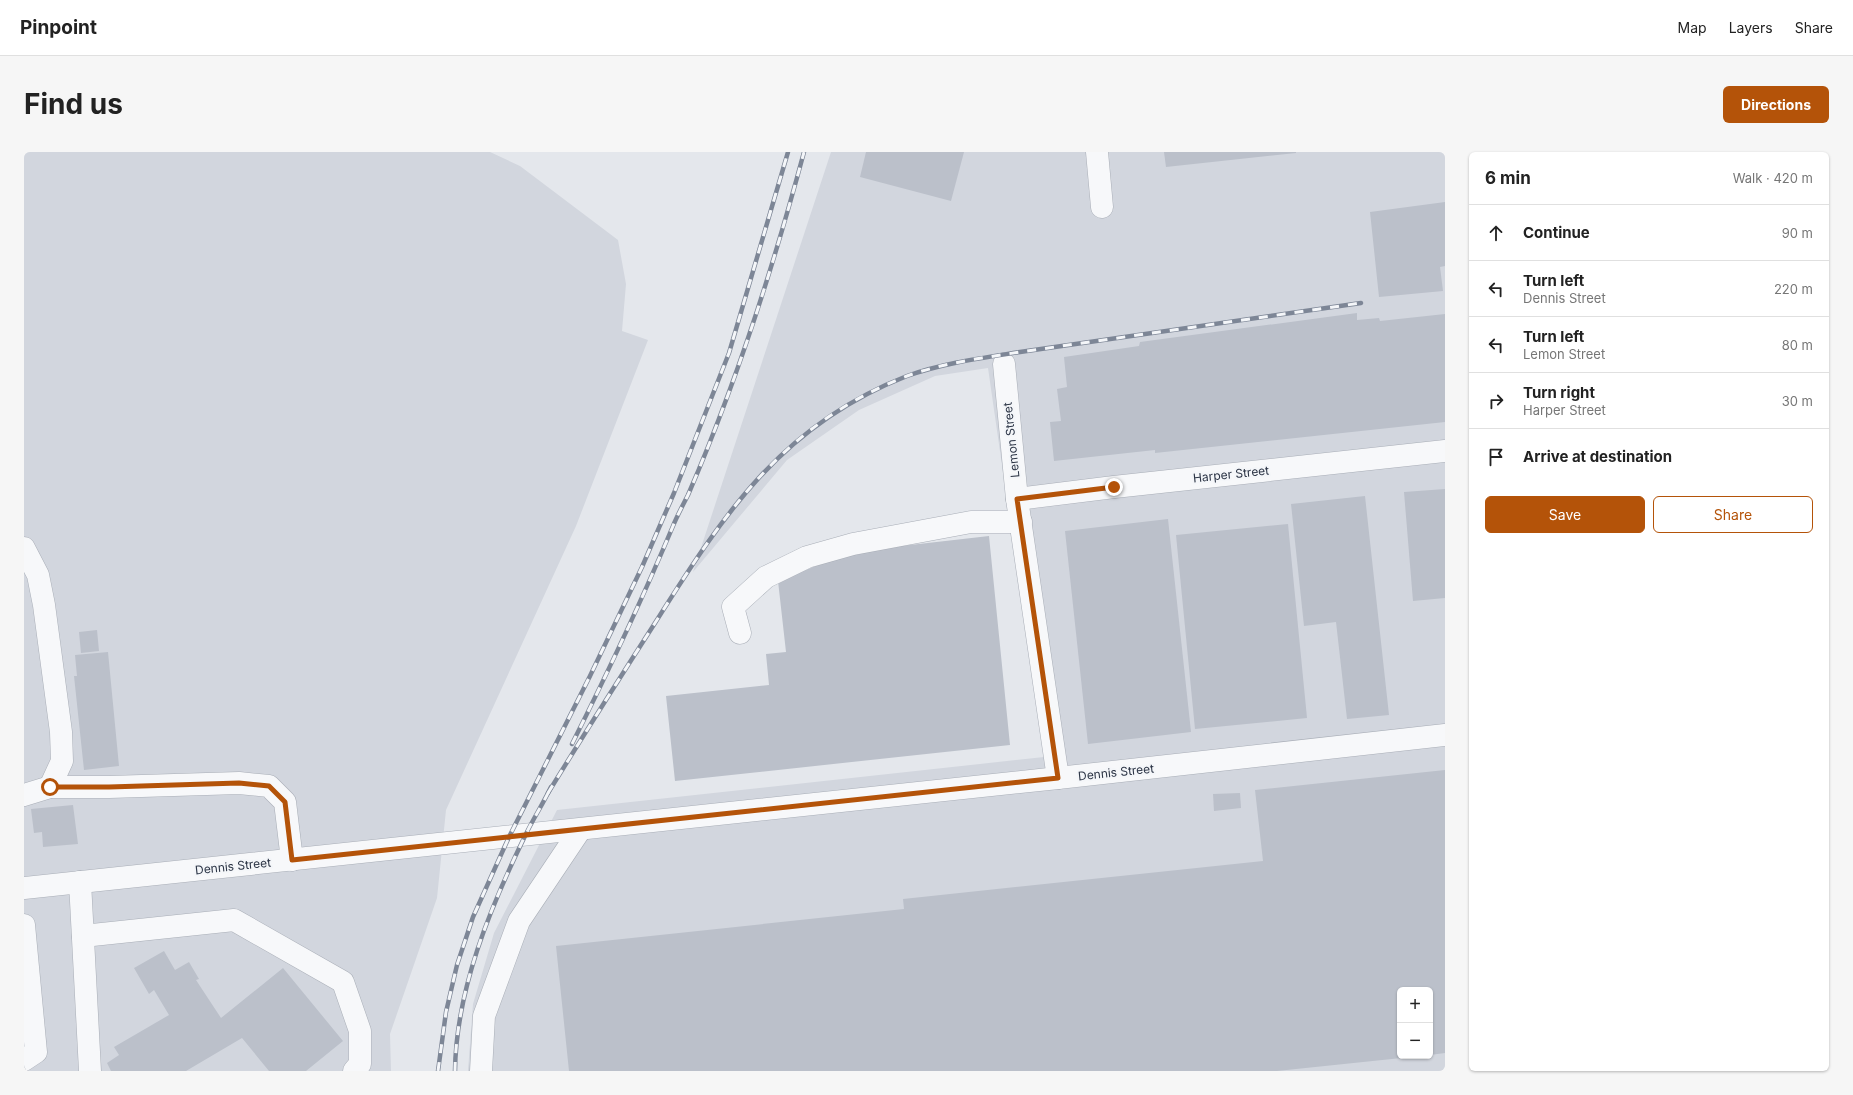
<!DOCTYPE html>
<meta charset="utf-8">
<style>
:root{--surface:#fff;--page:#f6f6f6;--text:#222;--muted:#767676;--line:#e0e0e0;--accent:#b45309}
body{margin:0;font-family:Inter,sans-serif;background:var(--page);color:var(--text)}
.controls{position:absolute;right:12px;bottom:12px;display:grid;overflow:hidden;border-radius:6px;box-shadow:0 1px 3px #0004}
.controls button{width:36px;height:36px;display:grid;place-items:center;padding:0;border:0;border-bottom:1px solid var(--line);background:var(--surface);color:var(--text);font:20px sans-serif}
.stop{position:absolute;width:12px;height:12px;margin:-9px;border:3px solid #b45309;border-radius:50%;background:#fff}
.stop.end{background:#b45309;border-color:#fff;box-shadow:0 1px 4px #0008}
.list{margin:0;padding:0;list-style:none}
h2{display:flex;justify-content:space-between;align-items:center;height:52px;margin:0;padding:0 16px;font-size:17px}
h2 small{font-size:13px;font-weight:400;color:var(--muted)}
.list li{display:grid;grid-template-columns:26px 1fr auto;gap:12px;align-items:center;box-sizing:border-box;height:56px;padding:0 16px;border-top:1px solid var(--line)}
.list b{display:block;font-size:15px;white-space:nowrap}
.list p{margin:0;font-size:13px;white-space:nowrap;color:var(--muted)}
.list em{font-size:13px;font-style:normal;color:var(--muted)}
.actions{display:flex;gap:8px;padding:12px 16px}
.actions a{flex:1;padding:9px 0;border:1px solid var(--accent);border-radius:6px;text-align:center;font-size:14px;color:var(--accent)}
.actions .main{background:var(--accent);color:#fff}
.icon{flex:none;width:22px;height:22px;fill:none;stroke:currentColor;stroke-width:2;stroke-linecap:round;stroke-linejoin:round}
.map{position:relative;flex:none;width:1421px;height:919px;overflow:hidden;border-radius:6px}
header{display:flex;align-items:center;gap:24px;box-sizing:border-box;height:56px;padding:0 20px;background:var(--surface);border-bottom:1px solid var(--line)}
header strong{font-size:19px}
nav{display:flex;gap:22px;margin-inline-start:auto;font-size:14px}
.intro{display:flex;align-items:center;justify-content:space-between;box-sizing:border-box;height:96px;padding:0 24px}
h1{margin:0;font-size:28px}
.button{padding:10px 18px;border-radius:6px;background:var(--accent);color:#fff;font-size:14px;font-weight:700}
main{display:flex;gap:24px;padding:0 24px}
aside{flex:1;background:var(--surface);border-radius:6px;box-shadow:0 1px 3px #0004}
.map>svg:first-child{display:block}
.built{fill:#d2d6de;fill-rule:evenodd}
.building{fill:#bbc0ca}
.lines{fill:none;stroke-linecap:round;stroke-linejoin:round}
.minor-casing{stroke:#a9aeb7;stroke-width:23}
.minor{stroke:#f7f8fa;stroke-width:22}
.rail-casing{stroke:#7d8696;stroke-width:4.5}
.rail{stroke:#f4f6f9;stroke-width:3;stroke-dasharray:9;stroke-linecap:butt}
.route{stroke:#b45309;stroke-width:5}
.labels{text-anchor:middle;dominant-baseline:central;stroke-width:4;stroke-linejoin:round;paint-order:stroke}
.street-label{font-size:12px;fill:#2b3445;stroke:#f4f6f9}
</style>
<header>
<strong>Pinpoint</strong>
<nav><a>Map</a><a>Layers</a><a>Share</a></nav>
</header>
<div class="intro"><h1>Find us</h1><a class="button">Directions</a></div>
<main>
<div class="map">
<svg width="1421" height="919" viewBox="0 0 1421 919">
<rect width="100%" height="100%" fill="#e4e7ec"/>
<g class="built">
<path d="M0,0h466l30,14 98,74 8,44 -4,47 26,9 -72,186 -130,284 -9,88 -47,136 1,37h-367z"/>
<path d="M807,0h614v919h-977l5,-67 21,-71 63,-123 487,-53 -56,-389 -53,8 -76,34 -72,50 -94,112zM1376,838h30v66h-30z"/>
</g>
<g class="building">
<path d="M842,0h98l-13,49 -91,-24z"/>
<path d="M1140,0h132v1l-130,14z"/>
<path d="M1421,50v64l-5,1 3,24 -64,6 -9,-85z"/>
<path d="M1333,161v7l22,-2 1,3 65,-7v108l-290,31v-3l-101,11 -4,-39 11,-1 -4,-32 10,-2 -3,-30 75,-11 1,-4z"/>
<path d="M1421,337v109l-32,3 -9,-109z"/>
<path d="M1341,344l24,219 -42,4 -11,-97 -32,4 -13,-122z"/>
<path d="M1144,367l23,213 -103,12 -23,-213z"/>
<path d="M1264,372l19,194 -112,11 -19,-194z"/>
<path d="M965,384l21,209 -335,36 -9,-85 103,-11 -3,-31 20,-2 -8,-71 58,-23 48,-10z"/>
<path d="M73,478l2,21 -18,2 -2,-21z"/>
<path d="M84,500l11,114 -35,4 -10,-94h3l-2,-21z"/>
<path d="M1421,618v283l-15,2v-65h-30v66l11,1 -134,14h-708l-13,-125 348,-37 -1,-10 360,-38 -8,-71z"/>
<path d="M1216,641l1,15 -27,3 -1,-17z"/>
<path d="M49,653l5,39 -35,3 -1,-15 -8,1 -3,-24z"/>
<path d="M140,799l11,19 14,-8 10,17 -3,1 25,38 62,-50 60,73 -37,30h-37l-27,-33 -56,33h-75l-4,-8 12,-8 -5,-8 55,-32 -15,-25 -5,4 -15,-26z"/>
</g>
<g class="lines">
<defs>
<g id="minor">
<path d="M1073,0l5,55"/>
<path d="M980,212l13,135 41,279"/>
<path d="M993,347l97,-12 331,-36"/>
<path d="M0,396l14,27 6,30 17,127 1,29 -12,26"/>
<path d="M716,481l-7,-26 33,-30 41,-20 46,-13 118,-22h50"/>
<path d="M0,643l26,-8h59l130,-4 30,3 16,16 7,58"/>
<path d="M56,730l10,189"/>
<path d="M0,736l1034,-110 387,-43"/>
<path d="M0,773l12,127 -12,8"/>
<path d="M59,784l151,-16 109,62 17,49v33l-6,7"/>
<path d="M457,919l3,-55 35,-95 61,-91"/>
</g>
</defs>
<use href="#minor" class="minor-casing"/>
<use href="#minor" class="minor"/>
<defs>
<g id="rail">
<path d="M548,592c36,-72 70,-144 101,-218 4,-10 10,-21 15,-31 48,-111 85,-227 116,-343"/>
<path d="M524,641c35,-57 71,-114 107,-170 69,-109 126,-198 252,-247 36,-13 75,-18 113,-24l341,-49"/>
<path d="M414,919l8,-59 11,-47 16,-48 36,-80 81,-161 52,-109 32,-74 55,-140 59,-201"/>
<path d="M431,919c1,-81 35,-163 70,-235 8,-17 18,-32 26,-49"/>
</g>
</defs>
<use href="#rail" class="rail-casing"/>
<use href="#rail" class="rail"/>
</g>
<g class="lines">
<path class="route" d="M26,635h59l130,-4 30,3 16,16 7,58 766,-82 -41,-279 97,-12"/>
</g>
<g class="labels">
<g class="street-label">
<text transform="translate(987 288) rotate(-96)">Lemon Street</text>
<text transform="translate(1207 322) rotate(-6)">Harper Street</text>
<text transform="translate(1092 620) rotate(-6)">Dennis Street</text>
<text transform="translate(209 714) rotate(-6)">Dennis Street</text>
</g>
</g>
</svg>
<div class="controls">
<button>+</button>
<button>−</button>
</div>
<div class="stop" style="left:26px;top:635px"></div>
<div class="stop end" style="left:1090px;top:335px"></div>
</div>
<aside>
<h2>6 min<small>Walk · 420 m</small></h2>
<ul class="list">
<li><svg class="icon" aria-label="ahead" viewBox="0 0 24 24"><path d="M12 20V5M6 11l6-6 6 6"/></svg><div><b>Continue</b></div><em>90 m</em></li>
<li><svg class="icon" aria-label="left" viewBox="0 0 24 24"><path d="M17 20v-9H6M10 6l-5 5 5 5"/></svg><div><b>Turn left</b><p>Dennis Street</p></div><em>220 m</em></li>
<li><svg class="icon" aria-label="left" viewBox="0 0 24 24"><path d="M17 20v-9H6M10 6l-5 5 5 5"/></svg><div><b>Turn left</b><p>Lemon Street</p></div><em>80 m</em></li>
<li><svg class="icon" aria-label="right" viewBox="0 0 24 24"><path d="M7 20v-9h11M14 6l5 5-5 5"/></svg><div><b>Turn right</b><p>Harper Street</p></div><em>30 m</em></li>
<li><svg class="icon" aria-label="arrive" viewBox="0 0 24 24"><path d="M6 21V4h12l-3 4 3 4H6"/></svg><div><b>Arrive at destination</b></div></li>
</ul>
<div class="actions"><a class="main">Save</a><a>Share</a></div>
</aside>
</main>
